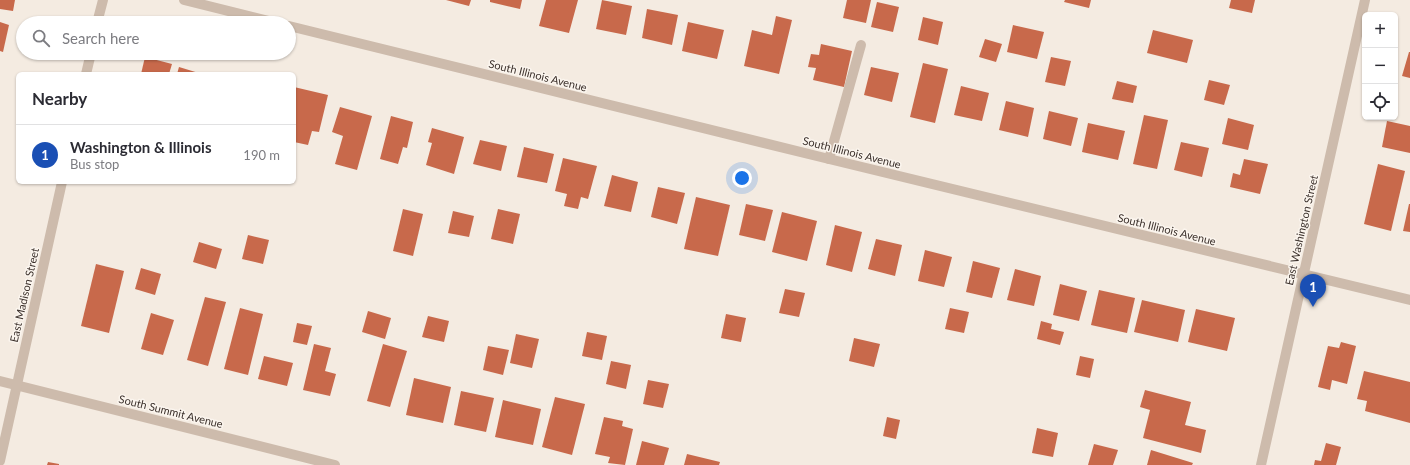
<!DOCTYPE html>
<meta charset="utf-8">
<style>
:root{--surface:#fff;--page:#f2f2f3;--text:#2b2b33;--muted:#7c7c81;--line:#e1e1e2;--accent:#ea580c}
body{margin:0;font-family:Lato,sans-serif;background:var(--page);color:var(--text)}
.controls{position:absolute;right:12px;top:12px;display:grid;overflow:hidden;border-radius:6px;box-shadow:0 1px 3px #0004}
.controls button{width:36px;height:36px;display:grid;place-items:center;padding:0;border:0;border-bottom:1px solid var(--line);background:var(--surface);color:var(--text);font:20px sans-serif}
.you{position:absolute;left:742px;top:178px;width:14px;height:14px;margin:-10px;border:3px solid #fff;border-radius:50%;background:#1a73e8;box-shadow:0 0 0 6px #1a73e833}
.badge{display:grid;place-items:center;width:26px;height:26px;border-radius:50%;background:var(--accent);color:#fff;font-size:13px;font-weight:700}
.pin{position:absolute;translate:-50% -33px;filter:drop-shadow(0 1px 2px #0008)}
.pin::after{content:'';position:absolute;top:21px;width:14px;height:12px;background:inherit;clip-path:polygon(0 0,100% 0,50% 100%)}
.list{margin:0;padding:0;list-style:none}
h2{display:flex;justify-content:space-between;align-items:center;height:52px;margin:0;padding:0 16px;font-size:17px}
h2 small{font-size:13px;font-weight:400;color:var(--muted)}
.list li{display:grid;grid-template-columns:26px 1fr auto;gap:12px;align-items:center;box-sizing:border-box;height:60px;padding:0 16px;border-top:1px solid var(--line)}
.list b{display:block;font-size:15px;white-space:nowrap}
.list p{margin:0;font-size:13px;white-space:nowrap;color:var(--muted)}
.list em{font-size:13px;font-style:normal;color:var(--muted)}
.icon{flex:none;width:22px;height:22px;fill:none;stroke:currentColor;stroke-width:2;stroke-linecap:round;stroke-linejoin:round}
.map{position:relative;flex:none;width:1410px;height:465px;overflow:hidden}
.search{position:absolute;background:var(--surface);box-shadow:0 1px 3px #0004;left:16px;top:16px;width:280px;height:44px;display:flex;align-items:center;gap:10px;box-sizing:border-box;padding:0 14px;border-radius:22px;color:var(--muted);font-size:15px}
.panel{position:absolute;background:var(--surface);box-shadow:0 1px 3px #0004;left:16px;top:72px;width:280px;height:112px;border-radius:6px}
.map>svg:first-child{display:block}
.building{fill:#c8694b}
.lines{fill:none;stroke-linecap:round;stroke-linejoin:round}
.lane{stroke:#cdbbac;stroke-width:10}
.street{stroke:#cdbbac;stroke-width:10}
.labels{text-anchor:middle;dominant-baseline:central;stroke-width:3;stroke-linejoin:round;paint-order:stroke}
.street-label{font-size:11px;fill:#3b302b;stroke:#fbf5ee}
</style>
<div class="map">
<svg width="1410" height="465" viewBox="0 0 1410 465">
<rect width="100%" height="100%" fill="#f4ebe1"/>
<g class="building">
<path d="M0,0h15l-2,11 -13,-2z"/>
<path d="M446,0h25l-2,6z"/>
<path d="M490,0h32l-2,9 -30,-7z"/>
<path d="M546,0h32l-9,33 -30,-7z"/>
<path d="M602,0l30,6 -6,29 -30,-6z"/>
<path d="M847,0h24l-5,23 -23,-5z"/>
<path d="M1065,0h26l-2,8 -25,-6z"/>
<path d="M1231,0h24l-3,13 -23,-5z"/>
<path d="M877,2l22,5 -6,25 -22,-5z"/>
<path d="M647,9l31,6 -6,30 -30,-7z"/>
<path d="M776,16l16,4 -13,54 -35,-8 8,-36 20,5z"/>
<path d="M923,17l20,5 -5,23 -20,-5z"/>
<path d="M0,22l9,3 -6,27 -3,-1z"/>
<path d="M688,22l36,8 -7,29 -35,-8z"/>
<path d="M1013,25l31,7 -7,27 -30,-7z"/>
<path d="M1153,30l40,10 -6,23 -40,-10z"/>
<path d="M985,39l17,5 -6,18 -17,-5z"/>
<path d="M821,44l31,7 -8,36 -31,-7 3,-12 -8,-1 3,-13 8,1z"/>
<path d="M1409,52h1v26l-8,-2z"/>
<path d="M145,57l27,7 -3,10h-28z"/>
<path d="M1051,57l20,4 -6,25 -20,-4z"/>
<path d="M923,63l25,6 -13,54 -25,-6z"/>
<path d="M179,67l23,7h-25z"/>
<path d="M871,67l28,6 -7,29 -28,-7z"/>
<path d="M1209,80l21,5 -6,20 -20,-5z"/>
<path d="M1117,81l20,5 -4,17 -21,-4z"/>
<path d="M961,86l28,7 -7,28 -28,-6z"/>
<path d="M294,87l34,8 -9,37 -7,-1 -4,14 -14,-3z"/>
<path d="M1006,101l28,7 -6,29 -29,-7z"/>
<path d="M340,107l32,9 -15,54 -22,-6 8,-28 -11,-4z"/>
<path d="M1049,111l29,7 -7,28 -28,-7z"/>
<path d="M1144,115l24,5 -11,49 -24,-5z"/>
<path d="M391,116l22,6 -6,26 -4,-1 -5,17 -18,-5z"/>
<path d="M1228,118l26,7 -6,25 -26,-6z"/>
<path d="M1387,121l23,5v27l-28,-6z"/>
<path d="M1088,123l37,8 -7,29 -36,-8z"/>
<path d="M432,128l32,9 -10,37 -28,-9 6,-22 -4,-1z"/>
<path d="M480,140l27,6 -6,25 -28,-7z"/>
<path d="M1181,142l28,6 -7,29 -28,-7z"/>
<path d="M524,147l30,7 -7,29 -30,-6z"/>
<path d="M563,158l34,8 -9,33 -7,-2 -3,12 -14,-3 3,-12 -12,-3z"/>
<path d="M1244,159l24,5 -8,30 -30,-7 3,-14 7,2z"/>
<path d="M1378,164l27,7 -14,60 -27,-7z"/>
<path d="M612,175l26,7 -7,30 -27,-6z"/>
<path d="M658,187l27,6 -8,31 -26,-7z"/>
<path d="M696,197l34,8 -12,51 -34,-7z"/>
<path d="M746,204l27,6 -8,31 -26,-6z"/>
<path d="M1409,204h1v28l-7,-1z"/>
<path d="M403,209l20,5 -10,42 -20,-5z"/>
<path d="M498,209l22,5 -7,30 -22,-5z"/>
<path d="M453,211l21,5 -5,21 -21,-4z"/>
<path d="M782,212l35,9 -10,40 -35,-9z"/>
<path d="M835,225l27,7 -10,40 -26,-7z"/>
<path d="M248,235l21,5 -6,24 -21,-5z"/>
<path d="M876,239l26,6 -7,31 -27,-7z"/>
<path d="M199,242l23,7 -6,20 -23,-7z"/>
<path d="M925,250l27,7 -8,30 -26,-6z"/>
<path d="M973,261l27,7 -8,30 -26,-6z"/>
<path d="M96,264l28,7 -15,62 -28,-7z"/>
<path d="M141,268l20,6 -6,21 -20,-6z"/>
<path d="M1015,269l26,7 -7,30 -27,-6z"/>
<path d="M1060,284l27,7 -8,30 -26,-6z"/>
<path d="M785,289l20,4 -6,24 -20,-4z"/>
<path d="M1099,290l36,8 -8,35 -36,-8z"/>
<path d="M205,297l21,5 -18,64 -21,-6z"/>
<path d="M1142,300l43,10 -7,32 -44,-10z"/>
<path d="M240,308l23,6 -15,61 -24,-6z"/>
<path d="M950,308l19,4 -5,21 -19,-4z"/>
<path d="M1196,309l39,9 -8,33 -39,-9z"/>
<path d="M368,311l23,7 -6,21 -23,-7z"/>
<path d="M151,313l23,7 -11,35 -22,-6z"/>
<path d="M726,314l20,4 -5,24 -20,-4z"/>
<path d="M428,316l21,5 -5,21 -22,-5z"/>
<path d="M1041,321l11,3 -1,5 13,3 -4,13 -23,-6z"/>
<path d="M297,323l15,3 -5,19 -14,-3z"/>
<path d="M587,332l20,4 -5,24 -20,-4z"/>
<path d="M516,334l23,5 -7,29 -22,-5z"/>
<path d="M854,338l26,6 -6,23 -25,-6z"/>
<path d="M1341,342l15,4 -9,38 -15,-4 -2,10 -12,-3 10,-41 11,2z"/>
<path d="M314,344l17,4 -6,23 11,3 -6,22 -27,-6z"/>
<path d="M383,344l24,7 -17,56 -23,-6z"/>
<path d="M488,346l21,4 -6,25 -20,-5z"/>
<path d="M264,356l29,7 -6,23 -29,-7z"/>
<path d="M1080,356l14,3 -4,19 -14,-3z"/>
<path d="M611,361l20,4 -5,24 -20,-5z"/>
<path d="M1364,371l46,11v41l-45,-12 2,-10 -10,-2z"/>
<path d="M414,378l37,9 -8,36 -37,-8z"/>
<path d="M648,380l21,4 -6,24 -20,-4z"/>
<path d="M1145,390l46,12 -6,23 21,5 -5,23 -58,-15 7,-28 -10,-3z"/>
<path d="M461,391l33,7 -8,34 -32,-7z"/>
<path d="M555,397l30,7 -13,51 -30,-8z"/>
<path d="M503,400l38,9 -8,36 -38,-8z"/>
<path d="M604,417l19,4 -1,5 11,3 -8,36 -17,-2 2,-6 -15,-3z"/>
<path d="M887,417l13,3 -4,19 -13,-3z"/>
<path d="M1037,428l21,5 -5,24 -21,-4z"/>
<path d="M642,441l27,7 -5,17h-28z"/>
<path d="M1326,443l15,4 -5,18h-22l1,-5 6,1z"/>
<path d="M1094,444l24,6 -5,15h-25z"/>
<path d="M1151,450l42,13 -1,2h-45z"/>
<path d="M687,454l33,8 -1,3h-35z"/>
<path d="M48,462l11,2v1h-12z"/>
</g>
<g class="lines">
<path class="lane" d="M829,159l32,-114"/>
<g class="street">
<path d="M184,0l93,23"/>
<path d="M97,23l6,-23"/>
<path d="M289,26l540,133 581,141"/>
<path d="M86,74l5,-21"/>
<path d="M0,381l335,84"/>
<path d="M0,461l62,-279"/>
<path d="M1261,465l104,-465"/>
</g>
</g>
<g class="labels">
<g class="street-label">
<text transform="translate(538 75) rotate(14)">South Illinois Avenue</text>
<text transform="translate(852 152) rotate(14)">South Illinois Avenue</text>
<text transform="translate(1167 229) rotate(14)">South Illinois Avenue</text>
<text transform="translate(1301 230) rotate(-77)">East Washington Street</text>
<text transform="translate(24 295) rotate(-77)">East Madison Street</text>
<text transform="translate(171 411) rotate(14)">South Summit Avenue</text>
</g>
</g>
</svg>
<div class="controls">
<button>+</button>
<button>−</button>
<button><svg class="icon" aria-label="locate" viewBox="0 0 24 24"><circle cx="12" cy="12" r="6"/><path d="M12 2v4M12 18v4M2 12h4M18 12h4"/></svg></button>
</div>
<div class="you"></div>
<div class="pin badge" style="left:1313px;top:307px;background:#1a4fb4">1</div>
<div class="search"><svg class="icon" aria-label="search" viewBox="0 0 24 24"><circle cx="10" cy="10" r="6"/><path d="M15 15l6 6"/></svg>Search here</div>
<section class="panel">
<h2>Nearby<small></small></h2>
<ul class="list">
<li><span class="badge" style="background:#1a4fb4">1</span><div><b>Washington &amp; Illinois</b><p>Bus stop</p></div><em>190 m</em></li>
</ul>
</section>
</div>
